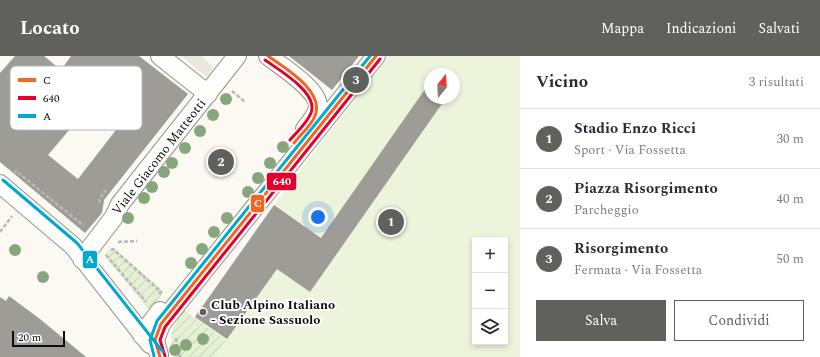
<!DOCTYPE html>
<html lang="it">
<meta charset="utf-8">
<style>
:root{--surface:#fff;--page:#f7f7f7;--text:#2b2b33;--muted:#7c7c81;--line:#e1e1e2;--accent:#60605d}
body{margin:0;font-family:Spectral,serif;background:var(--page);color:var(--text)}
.controls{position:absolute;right:12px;bottom:12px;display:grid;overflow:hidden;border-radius:0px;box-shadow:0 2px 6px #0003}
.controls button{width:36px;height:36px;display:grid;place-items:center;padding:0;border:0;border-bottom:1px solid var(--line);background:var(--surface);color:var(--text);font:20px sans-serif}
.compass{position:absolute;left:424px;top:12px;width:36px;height:36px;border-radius:50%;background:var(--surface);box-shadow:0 2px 6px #0003;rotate:18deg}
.scale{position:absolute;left:12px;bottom:10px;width:53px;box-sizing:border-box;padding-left:4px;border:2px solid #0d0d0d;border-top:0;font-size:11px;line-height:14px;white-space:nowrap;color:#0d0d0d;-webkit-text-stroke:3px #fff;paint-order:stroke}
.you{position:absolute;left:318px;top:161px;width:14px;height:14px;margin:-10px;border:3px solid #fff;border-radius:50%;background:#1a73e8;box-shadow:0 0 0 6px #1a73e833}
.badge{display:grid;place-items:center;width:26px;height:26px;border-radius:50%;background:var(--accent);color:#fff;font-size:13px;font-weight:700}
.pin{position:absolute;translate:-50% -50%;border:2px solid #fff;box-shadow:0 1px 4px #0006}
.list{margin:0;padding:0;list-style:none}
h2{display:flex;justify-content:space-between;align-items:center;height:52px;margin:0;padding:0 16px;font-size:17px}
h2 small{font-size:13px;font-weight:400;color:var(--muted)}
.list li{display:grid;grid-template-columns:26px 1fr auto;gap:12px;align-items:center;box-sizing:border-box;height:60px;padding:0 16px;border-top:1px solid var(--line)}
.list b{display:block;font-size:15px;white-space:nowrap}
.list p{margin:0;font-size:13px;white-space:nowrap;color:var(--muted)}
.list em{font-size:13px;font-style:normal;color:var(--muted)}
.actions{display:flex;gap:8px;padding:12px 16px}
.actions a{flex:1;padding:9px 0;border:1px solid var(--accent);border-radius:0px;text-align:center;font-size:14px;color:var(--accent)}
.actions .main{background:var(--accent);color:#fff}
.icon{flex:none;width:22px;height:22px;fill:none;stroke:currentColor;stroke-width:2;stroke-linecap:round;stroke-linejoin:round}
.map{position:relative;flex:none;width:520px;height:301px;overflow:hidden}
header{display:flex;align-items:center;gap:24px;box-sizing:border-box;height:56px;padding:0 20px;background:var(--accent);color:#fff}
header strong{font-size:19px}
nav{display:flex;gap:22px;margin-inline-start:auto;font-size:14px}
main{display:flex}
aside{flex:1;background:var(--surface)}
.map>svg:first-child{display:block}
.garden{fill:url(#garden-furrows)}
.pitch{fill:#edf4dc;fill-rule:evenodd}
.plaza{fill:#ebe8dd}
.building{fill:#9e9c97;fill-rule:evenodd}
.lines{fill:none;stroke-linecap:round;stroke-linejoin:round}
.minor-casing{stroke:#949390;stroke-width:20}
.path{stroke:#b8b8b6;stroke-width:2.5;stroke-dasharray:4 2;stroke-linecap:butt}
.minor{stroke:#fefefd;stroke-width:18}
.bus-1-casing{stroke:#fff;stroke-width:6}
.bus-2-casing{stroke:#fff;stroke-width:6}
.bus-3-casing{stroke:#fff;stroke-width:6}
.bus-1{stroke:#f26522;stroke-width:3}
.bus-2{stroke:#e4002b;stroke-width:3}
.bus-3{stroke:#00a9ce;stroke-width:3}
.tree{fill:#88a67e}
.poi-dot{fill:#60605d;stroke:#fff;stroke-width:1.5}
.labels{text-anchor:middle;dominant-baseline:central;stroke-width:4;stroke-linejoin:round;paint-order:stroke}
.street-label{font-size:13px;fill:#0d0d0d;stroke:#fff}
.poi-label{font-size:13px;font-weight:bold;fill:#0d0d0d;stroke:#fff;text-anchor:start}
.key{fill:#fff;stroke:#b6b6b6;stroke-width:1}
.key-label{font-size:11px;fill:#0d0d0d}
.line-badge{stroke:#fff;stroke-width:1.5}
.badge-label{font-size:11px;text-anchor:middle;font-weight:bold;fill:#fff}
</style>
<header>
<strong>Locato</strong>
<nav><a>Mappa</a><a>Indicazioni</a><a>Salvati</a></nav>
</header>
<main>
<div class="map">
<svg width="520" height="301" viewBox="0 0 520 301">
<defs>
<pattern id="garden-furrows" width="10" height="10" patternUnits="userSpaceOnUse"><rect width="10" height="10" fill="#e3f0d2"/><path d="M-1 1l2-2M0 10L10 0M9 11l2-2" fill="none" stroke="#c2cdb3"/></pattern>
</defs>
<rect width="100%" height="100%" fill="#fbf9f1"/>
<g class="garden">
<path d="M112,191l52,44 -14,20 -46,-56z"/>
<path d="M184,254l42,30 -11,15 3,2h-43c-8,-21 -3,-30 9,-47z"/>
</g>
<path class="pitch" d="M389,0h131v301h-302l-3,-2 11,-15 -32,-23 80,-112zM430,18h24v24h-24zM475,184h30v102h-30z"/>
<path class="plaza" d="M181,0h20l13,11 -7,10z"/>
<g class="building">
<path d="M15,0h29l17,14 10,-14h68l49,38 -84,106 -2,13 -17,20 -85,-71v-89zM113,22l27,21 -62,80 -30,-24z"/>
<path d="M289,0h70l-27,34z"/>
<path d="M430,26v16h16l-136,194 -33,-23 -50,70 -32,-22 79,-112 47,33z"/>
<path d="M9,240l31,23 46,38h-86v-60l6,4z"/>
</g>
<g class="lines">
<defs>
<g id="minor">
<path d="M160,0l48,38"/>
<path d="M268,0c14,11 52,34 50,52 -2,8 -7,14 -13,21"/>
<path d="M0,128l73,62 77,98"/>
<path d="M82,203l32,-42 6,-13 117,-148"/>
<path d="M142,279l18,-24"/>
<path d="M159,299l-4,-15 6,-16 215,-268"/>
</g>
</defs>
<use href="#minor" class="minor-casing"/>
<g class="path">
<path d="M232,35l13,11"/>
<path d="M14,118l2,-3 68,55"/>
<path d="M99,147l1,-5 6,-8"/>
<path d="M0,176l12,-16"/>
<path d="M118,186l19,-1"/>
<path d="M111,194l2,-1 48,43 -2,2"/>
<path d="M106,199l40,47"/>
<path d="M176,282l2,16"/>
<path d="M178,299l4,2"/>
</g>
<use href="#minor" class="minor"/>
<defs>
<g id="bus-1">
<path d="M268,0c17,12 57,35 47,60 -4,10 -14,18 -21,27"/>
<path d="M160,301l-5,-17 6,-16 215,-268"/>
</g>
<g id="bus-2">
<path d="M265,4c14,10 54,33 46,53 -4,10 -14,19 -21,27"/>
<path d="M165,300l-5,-16 5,-13 215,-268"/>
</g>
<g id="bus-3">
<path d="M3,124l74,63 86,109"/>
<path d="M154,300l-4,-16 7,-19 213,-265"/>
</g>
</defs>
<use href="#bus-1" class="bus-1-casing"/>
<use href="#bus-2" class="bus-2-casing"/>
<use href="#bus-3" class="bus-3-casing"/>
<use href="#bus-1" class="bus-1"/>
<use href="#bus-2" class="bus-2"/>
<use href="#bus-3" class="bus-3"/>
</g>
<g class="tree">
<circle cx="226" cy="43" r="6"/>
<circle cx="213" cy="59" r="6"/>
<circle cx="200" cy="75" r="6"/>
<circle cx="283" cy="91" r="6"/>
<circle cx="185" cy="92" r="6"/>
<circle cx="172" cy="107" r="6"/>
<circle cx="270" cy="107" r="6"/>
<circle cx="164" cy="116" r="6"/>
<circle cx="258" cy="122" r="6"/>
<circle cx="152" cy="131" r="6"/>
<circle cx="248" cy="136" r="6"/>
<circle cx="144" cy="142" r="6"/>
<circle cx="128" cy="162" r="6"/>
<circle cx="227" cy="162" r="6"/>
<circle cx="214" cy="176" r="6"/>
<circle cx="202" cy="193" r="6"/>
<circle cx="15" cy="194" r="6"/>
<circle cx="191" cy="207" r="6"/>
<circle cx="43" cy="221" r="6"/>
<circle cx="203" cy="283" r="6"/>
<circle cx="186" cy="289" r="6"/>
<circle cx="175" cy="294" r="6"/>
</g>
<circle class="poi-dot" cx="203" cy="256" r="4"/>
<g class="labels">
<g class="street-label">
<text transform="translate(159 101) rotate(-52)">Viale Giacomo Matteotti</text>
</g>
<g class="poi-label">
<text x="211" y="249">Club Alpino Italiano<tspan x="211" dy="15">- Sezione Sassuolo</tspan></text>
</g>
</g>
<rect x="10" y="10" width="132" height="64" rx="6" class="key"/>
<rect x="18" y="22" width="18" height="4" fill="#f26522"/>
<rect x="18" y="40" width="18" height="4" fill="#e4002b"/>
<rect x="18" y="58" width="18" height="4" fill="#00a9ce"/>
<g class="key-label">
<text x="43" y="28">C</text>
<text x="43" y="46">640</text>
<text x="43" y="64">A</text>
</g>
<g class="line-badge">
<rect x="266" y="116" width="31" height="19" rx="4" fill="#e4002b"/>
<rect x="250" y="138" width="15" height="19" rx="4" fill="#f26522"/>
<rect x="82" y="194" width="16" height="19" rx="4" fill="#00a9ce"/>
</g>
<g class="badge-label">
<text x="282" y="129">640</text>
<text x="258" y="151">C</text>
<text x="90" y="207">A</text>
</g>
</svg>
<div class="controls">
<button>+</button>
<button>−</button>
<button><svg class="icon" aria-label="layers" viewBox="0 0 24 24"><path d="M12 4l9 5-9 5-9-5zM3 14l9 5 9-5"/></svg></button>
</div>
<svg class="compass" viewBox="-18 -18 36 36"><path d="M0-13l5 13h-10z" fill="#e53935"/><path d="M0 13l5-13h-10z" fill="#7c7c81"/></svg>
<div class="scale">20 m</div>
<div class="you"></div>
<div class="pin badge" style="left:391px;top:166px">1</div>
<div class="pin badge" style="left:221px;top:106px">2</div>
<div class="pin badge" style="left:356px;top:24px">3</div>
</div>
<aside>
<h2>Vicino<small>3 risultati</small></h2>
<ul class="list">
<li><span class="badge">1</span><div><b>Stadio Enzo Ricci</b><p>Sport · Via Fossetta</p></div><em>30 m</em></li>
<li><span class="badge">2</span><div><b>Piazza Risorgimento</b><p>Parcheggio</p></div><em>40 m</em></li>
<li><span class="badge">3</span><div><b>Risorgimento</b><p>Fermata · Via Fossetta</p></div><em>50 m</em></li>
</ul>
<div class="actions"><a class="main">Salva</a><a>Condividi</a></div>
</aside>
</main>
